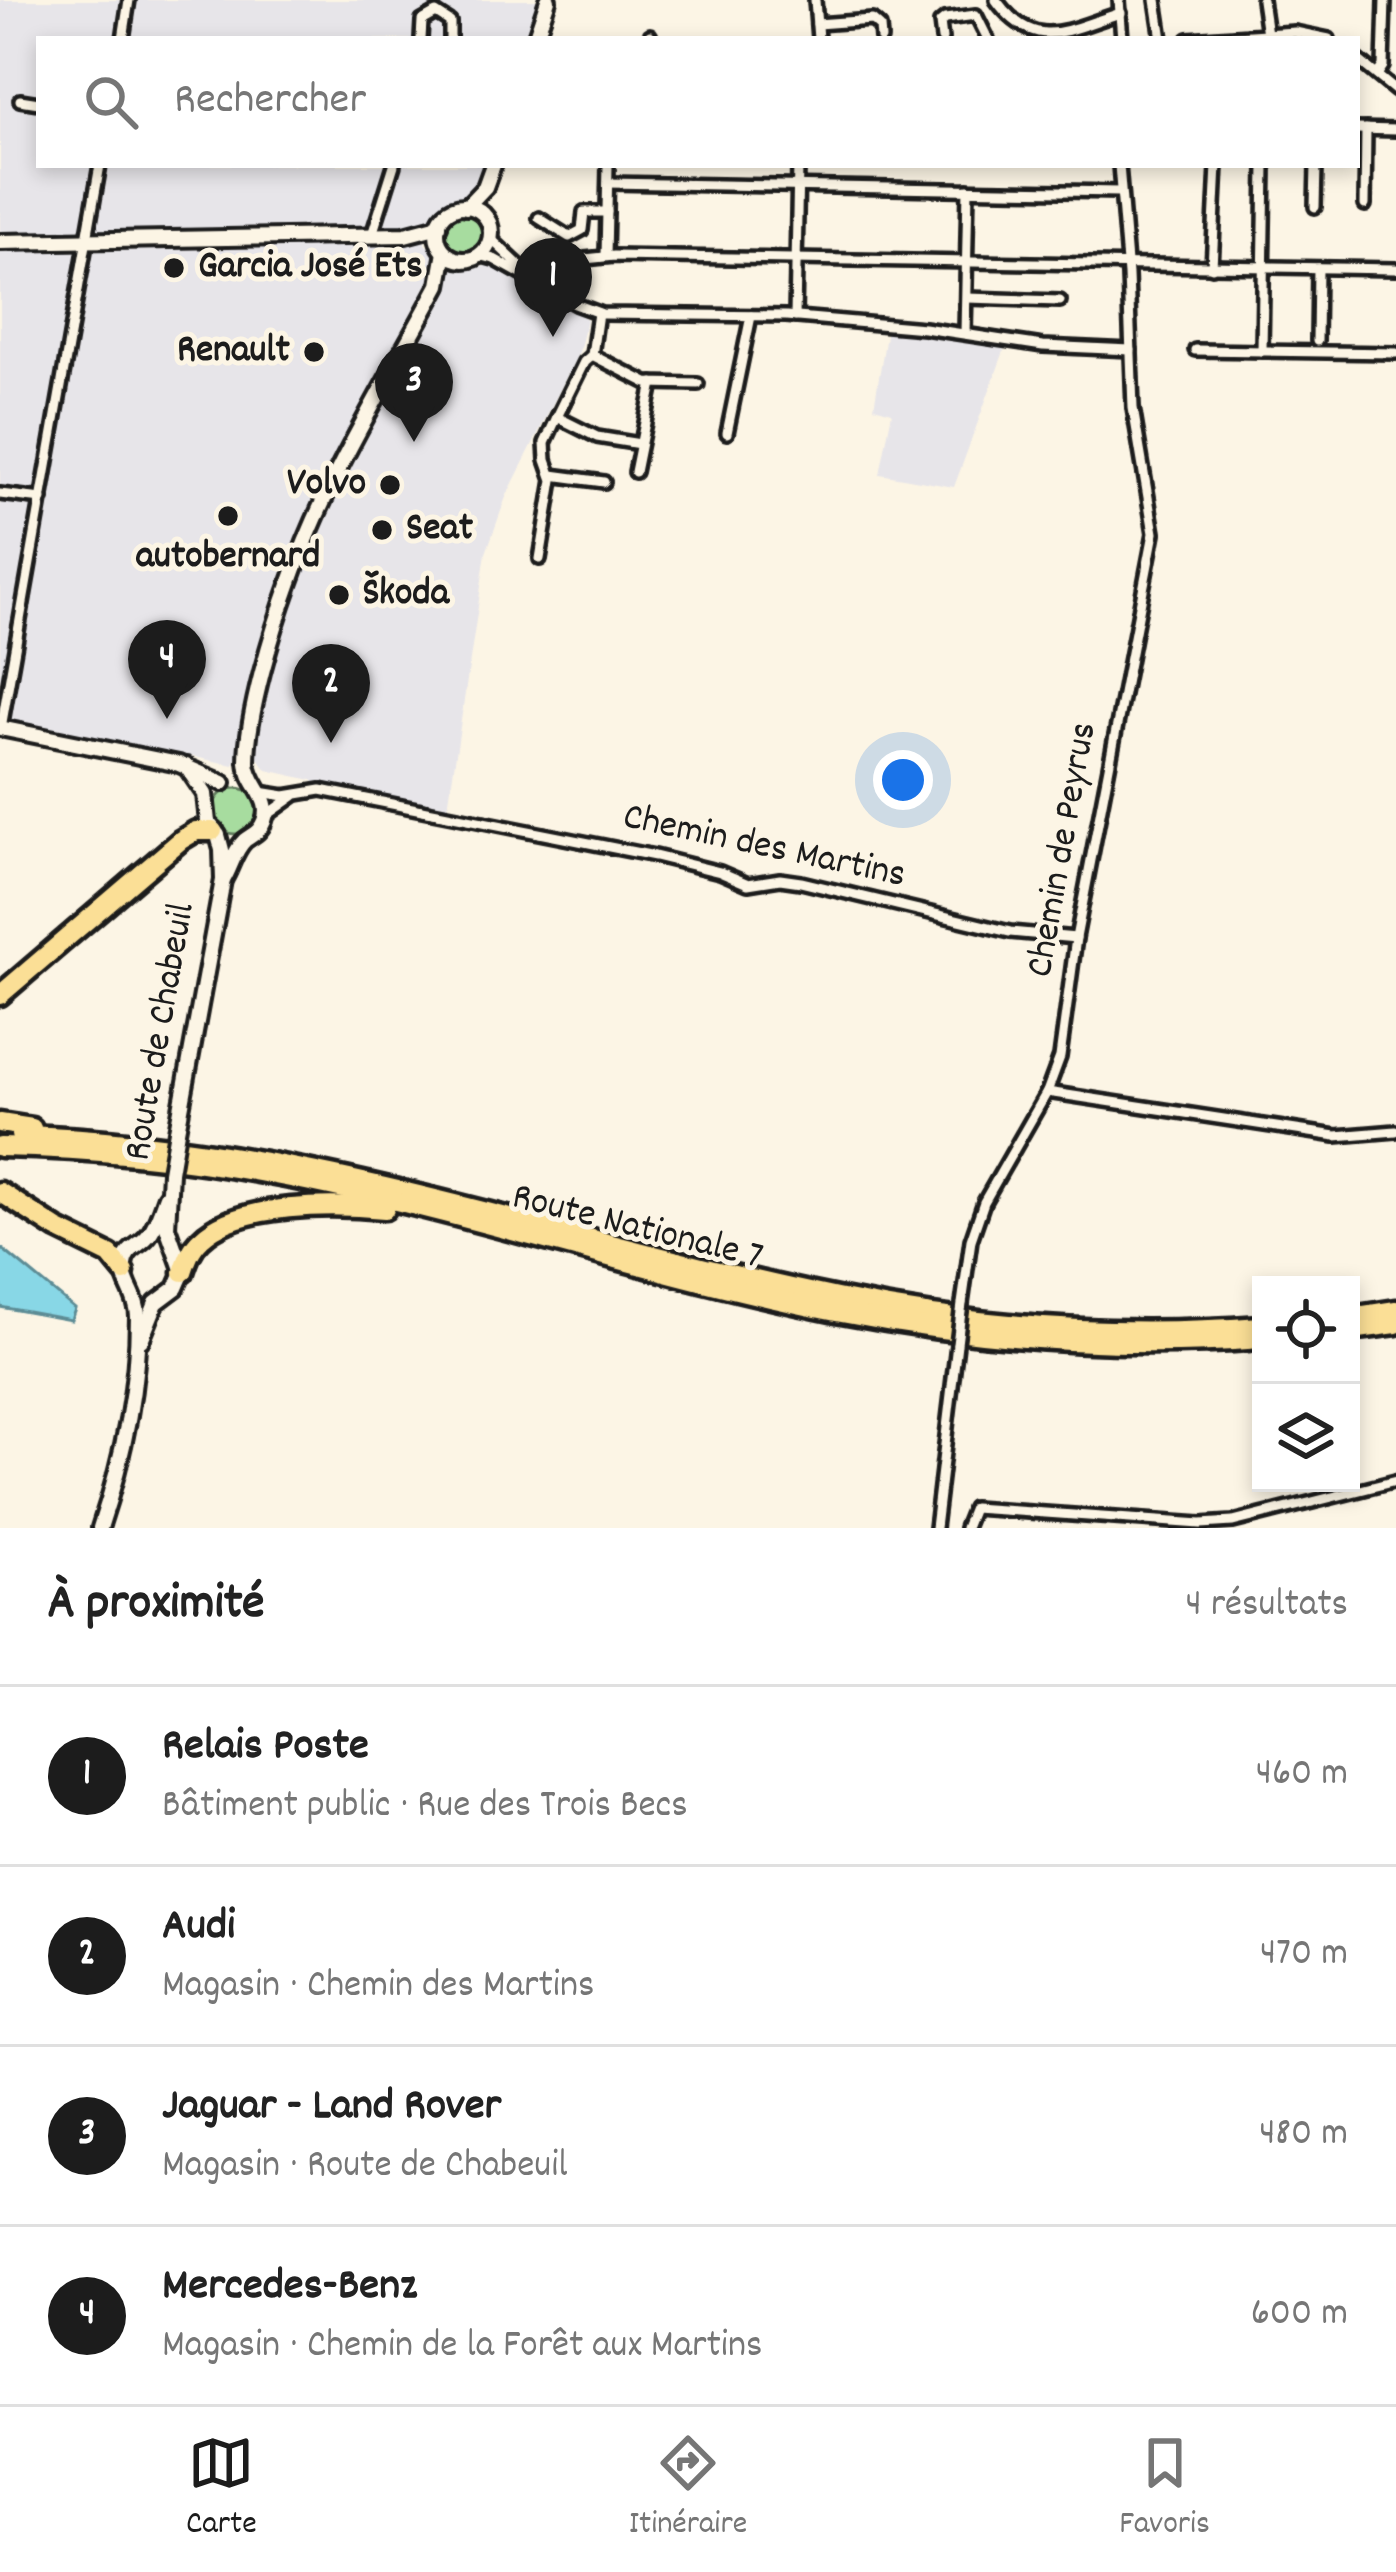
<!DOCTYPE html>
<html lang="fr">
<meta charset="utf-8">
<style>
:root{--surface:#fff;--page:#f6f6f6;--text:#222;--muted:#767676;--line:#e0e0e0;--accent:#1c1c1c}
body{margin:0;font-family:Dekko,sans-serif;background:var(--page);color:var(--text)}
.controls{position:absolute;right:36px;bottom:36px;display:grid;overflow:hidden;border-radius:0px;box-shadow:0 6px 18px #0003}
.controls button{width:108px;height:108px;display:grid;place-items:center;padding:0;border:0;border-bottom:3px solid var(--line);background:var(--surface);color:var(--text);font:60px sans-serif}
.you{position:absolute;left:903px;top:780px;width:42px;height:42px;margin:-30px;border:9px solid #fff;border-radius:50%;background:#1a73e8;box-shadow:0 0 0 18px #1a73e833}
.badge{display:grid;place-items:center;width:78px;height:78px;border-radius:50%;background:var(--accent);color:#fff;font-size:39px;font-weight:700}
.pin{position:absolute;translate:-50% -99px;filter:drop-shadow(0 3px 6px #0008)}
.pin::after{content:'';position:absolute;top:63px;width:42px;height:36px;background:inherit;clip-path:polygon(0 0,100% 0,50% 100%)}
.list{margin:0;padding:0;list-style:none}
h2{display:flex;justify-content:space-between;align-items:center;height:156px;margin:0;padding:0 48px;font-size:51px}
h2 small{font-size:39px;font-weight:400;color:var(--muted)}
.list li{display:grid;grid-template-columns:78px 1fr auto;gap:36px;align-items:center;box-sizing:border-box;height:180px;padding:0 48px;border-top:3px solid var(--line)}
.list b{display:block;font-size:45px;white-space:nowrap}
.list p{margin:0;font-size:39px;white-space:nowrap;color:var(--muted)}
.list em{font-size:39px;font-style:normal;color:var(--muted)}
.icon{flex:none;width:66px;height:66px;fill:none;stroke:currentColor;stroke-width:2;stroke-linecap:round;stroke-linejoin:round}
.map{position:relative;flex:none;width:1396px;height:1528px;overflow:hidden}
.search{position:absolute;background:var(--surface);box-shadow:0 6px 18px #0003;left:36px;right:36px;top:36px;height:132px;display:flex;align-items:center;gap:30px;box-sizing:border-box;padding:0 42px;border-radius:0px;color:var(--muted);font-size:45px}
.sheet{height:876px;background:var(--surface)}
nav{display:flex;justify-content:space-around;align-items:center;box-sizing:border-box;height:168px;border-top:3px solid var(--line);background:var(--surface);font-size:33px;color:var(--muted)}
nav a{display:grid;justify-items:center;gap:6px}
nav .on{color:var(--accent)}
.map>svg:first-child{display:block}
.built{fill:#e7e5e9}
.green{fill:#a7dc9f;stroke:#627c5e;stroke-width:3}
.water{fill:#88d7e6;stroke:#5d8c95;stroke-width:3}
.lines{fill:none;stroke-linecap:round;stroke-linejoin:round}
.street-casing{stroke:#1c1c1c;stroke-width:18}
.secondary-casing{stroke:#1c1c1c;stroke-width:22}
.highway-casing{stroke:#1c1c1c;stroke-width:27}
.street{stroke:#fcf5e5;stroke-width:9}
.secondary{stroke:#fcf5e5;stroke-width:14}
.highway{stroke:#fbdf96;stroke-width:18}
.street-bridge-casing{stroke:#1c1c1c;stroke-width:18;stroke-linecap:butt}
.secondary-bridge-casing{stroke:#1c1c1c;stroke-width:22;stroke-linecap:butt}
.street-bridge{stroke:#fcf5e5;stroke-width:9}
.secondary-bridge{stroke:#fcf5e5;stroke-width:14}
.poi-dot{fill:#1c1c1c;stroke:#fcf5e5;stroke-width:4.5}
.labels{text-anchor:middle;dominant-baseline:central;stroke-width:10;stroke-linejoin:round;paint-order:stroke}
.poi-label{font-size:39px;font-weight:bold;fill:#1c1c1c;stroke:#fcf5e5;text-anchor:start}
.street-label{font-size:39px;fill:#1c1c1c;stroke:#fcf5e5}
</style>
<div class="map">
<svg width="1396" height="1528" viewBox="0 0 1396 1528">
<rect width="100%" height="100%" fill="#fcf5e5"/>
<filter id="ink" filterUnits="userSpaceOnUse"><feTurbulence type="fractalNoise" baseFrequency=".00833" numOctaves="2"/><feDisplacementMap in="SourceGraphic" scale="24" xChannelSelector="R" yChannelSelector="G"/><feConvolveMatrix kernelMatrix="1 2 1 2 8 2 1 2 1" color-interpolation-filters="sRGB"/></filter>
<g filter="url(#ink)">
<g class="built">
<path d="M0,0h543l-13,39h-491v126h451l-5,15 -15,19 -15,3 -28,22 -2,20 11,8 5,10 26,8 23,-5 97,54 -8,33 -73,145 -20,56 -39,261 -126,-24 -9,-10 -45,-10 -9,-12 -5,-34 -6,-1 -13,42 -234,-47z"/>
<path d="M887,329h36l84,14 -53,144 -74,-13 12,-62 -18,-5z"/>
</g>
<g class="green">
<circle cx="465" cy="233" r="21"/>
<circle cx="236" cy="811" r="23"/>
</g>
<path class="water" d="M0,1247l75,62 -4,11 -71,-13z"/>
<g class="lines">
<defs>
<g id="street">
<path d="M815,0l3,39"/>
<path d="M996,0c40,55 73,28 125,13"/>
<path d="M1119,0l3,39"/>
<path d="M1156,0l6,39"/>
<path d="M1262,0l5,34"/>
<path d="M817,24l55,-4 8,7 1,12"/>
<path d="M650,35v4"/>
<path d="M123,39l6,-39"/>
<path d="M421,39l1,-18 14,-8 14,9v17"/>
<path d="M942,39l-2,-16 5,-4 31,-4 12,24"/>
<path d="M1188,39l107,-7 34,7"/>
<path d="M1357,59l39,32"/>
<path d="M1377,75l6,-9 2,-66"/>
<path d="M20,100l19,3"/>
<path d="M1357,129l39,1"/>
<path d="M608,183l512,9"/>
<path d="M1365,205l1,-76"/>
<path d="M1315,207l1,-42"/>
<path d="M539,218l30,19 13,-7 2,-18h23"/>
<path d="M372,235l22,-70"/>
<path d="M490,238l49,46"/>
<path d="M479,255l15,4 81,45 27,10 184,2 138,12 119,18 88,4"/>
<path d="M606,256l2,-91"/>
<path d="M1212,267l5,-102"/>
<path d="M560,297l25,-38 29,-3 782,13"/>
<path d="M967,298l93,3"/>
<path d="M598,313l-6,42 55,28 51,1"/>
<path d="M795,317l3,-152"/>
<path d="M965,333l3,-144"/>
<path d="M1317,341l1,-73"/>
<path d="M1195,350l201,3"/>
<path d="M1262,351l3,-186"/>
<path d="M592,355l-8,7 -27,55 40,20 43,7"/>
<path d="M727,433l24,-117"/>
<path d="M635,472l18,-89"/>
<path d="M552,475l52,7"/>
<path d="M0,494l42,5"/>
<path d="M540,559l13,-79 -7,-20 -1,-17 12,-26"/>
<path d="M1,728l99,-563"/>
<path d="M260,792l25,4 36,-6 334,66 65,16 28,12 32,-5 21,3 209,50 66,6"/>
<path d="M266,816l28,-20"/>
<path d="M1047,1092l289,44 60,-5"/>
<path d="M962,1304l9,-64 13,-38 63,-110 13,-35 16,-119 78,-405 -21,-125 -5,-133 -9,-110"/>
<path d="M935,1528l22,-184"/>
<path d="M965,1528l8,-20 228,16 32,-2 163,-41"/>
</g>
<g id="secondary">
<path d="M535,39l13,-39"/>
<circle cx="464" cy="233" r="27"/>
<path d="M466,207l19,-20 8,-22"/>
<path d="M0,242l405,-7 34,-9"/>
<path d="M0,728l179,36 44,19"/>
<path d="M223,880c8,-12 11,-30 22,-40 8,-6 15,-8 19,-19 9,-23 -16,-36 -17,-59 0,-48 26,-133 43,-180 36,-104 97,-200 149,-297l6,-33"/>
<path d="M177,1131l46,-251 -1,-30 -4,-15 -10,-13 -3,-28 -19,-28"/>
<path d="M141,1340l15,-37 20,-15 7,-16 -16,-45 3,-55"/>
<path d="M100,1528c22,-66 38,-141 38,-211 0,-21 -16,-34 -14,-52 1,-15 13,-18 22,-27 10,-10 15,-29 20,-42"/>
</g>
<g id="highway">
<path d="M0,995l181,-155 15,-9h17"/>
<path d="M0,1123l32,5"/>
<path d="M20,1135c282,7 544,107 817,163 138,29 283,39 424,28"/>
<path d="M0,1147c94,2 187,11 280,29 187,35 369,99 556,136 139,27 283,38 425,27"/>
<path d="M0,1192l57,37 53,26 14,17"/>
<path d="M183,1272c4,-12 8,-24 18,-33 37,-37 135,-35 184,-30"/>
<path d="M1351,1317l45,-7"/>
<path d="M1351,1330l45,-6"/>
</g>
</defs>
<use href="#street" class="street-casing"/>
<use href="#secondary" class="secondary-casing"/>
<use href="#highway" class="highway-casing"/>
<use href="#street" class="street"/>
<use href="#secondary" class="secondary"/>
<use href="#highway" class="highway"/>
<defs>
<path id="street-bridge" d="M957,1344l5,-40"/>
<path id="secondary-bridge" d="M170,1172l7,-41"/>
</defs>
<use href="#street-bridge" class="street-bridge-casing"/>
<use href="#secondary-bridge" class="secondary-bridge-casing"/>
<use href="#street-bridge" class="street-bridge"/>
<use href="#secondary-bridge" class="secondary-bridge"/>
</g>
</g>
<g class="poi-dot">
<circle cx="174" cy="268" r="12"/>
<circle cx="314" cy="352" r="12"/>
<circle cx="390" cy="485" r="12"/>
<circle cx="228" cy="516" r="12"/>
<circle cx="382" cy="530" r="12"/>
<circle cx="339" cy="595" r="12"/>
</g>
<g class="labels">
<g class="poi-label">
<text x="198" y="268">Garcia José Ets</text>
<text x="290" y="352" text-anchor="end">Renault</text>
<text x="366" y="485" text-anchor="end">Volvo</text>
<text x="406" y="530">Seat</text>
<text x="228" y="558" text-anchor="middle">autobernard</text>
<text x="363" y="595">Škoda</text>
</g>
<g class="street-label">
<text transform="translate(764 848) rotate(12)">Chemin des Martins</text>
<text transform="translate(1064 850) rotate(-80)">Chemin de Peyrus</text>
<text transform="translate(162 1032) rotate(-80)">Route de Chabeuil</text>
<text transform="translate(637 1229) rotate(14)">Route Nationale 7</text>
</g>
</g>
</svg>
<div class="controls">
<button><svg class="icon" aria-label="locate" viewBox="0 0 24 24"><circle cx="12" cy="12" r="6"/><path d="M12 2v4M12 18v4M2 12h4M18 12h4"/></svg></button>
<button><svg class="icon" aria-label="layers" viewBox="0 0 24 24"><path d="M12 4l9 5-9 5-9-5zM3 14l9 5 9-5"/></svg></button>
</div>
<div class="you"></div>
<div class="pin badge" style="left:553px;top:337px">1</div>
<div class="pin badge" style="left:331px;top:743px">2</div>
<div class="pin badge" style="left:414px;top:442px">3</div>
<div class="pin badge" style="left:167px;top:719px">4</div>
<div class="search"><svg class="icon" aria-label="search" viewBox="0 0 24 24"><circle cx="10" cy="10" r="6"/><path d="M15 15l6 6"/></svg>Rechercher</div>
</div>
<section class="sheet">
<h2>À proximité<small>4 résultats</small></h2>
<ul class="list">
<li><span class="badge">1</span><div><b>Relais Poste</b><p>Bâtiment public · Rue des Trois Becs</p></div><em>460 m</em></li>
<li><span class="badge">2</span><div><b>Audi</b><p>Magasin · Chemin des Martins</p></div><em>470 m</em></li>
<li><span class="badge">3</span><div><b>Jaguar - Land Rover</b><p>Magasin · Route de Chabeuil</p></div><em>480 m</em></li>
<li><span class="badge">4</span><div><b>Mercedes-Benz</b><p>Magasin · Chemin de la Forêt aux Martins</p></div><em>600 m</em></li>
</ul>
</section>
<nav>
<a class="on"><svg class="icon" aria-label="map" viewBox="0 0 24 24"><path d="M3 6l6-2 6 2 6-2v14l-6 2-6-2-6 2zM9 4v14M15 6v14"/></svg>Carte</a>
<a><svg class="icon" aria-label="directions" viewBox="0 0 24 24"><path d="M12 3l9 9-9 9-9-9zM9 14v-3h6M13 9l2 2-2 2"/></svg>Itinéraire</a>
<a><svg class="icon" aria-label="saved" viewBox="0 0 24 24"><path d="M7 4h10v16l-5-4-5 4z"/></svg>Favoris</a>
</nav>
